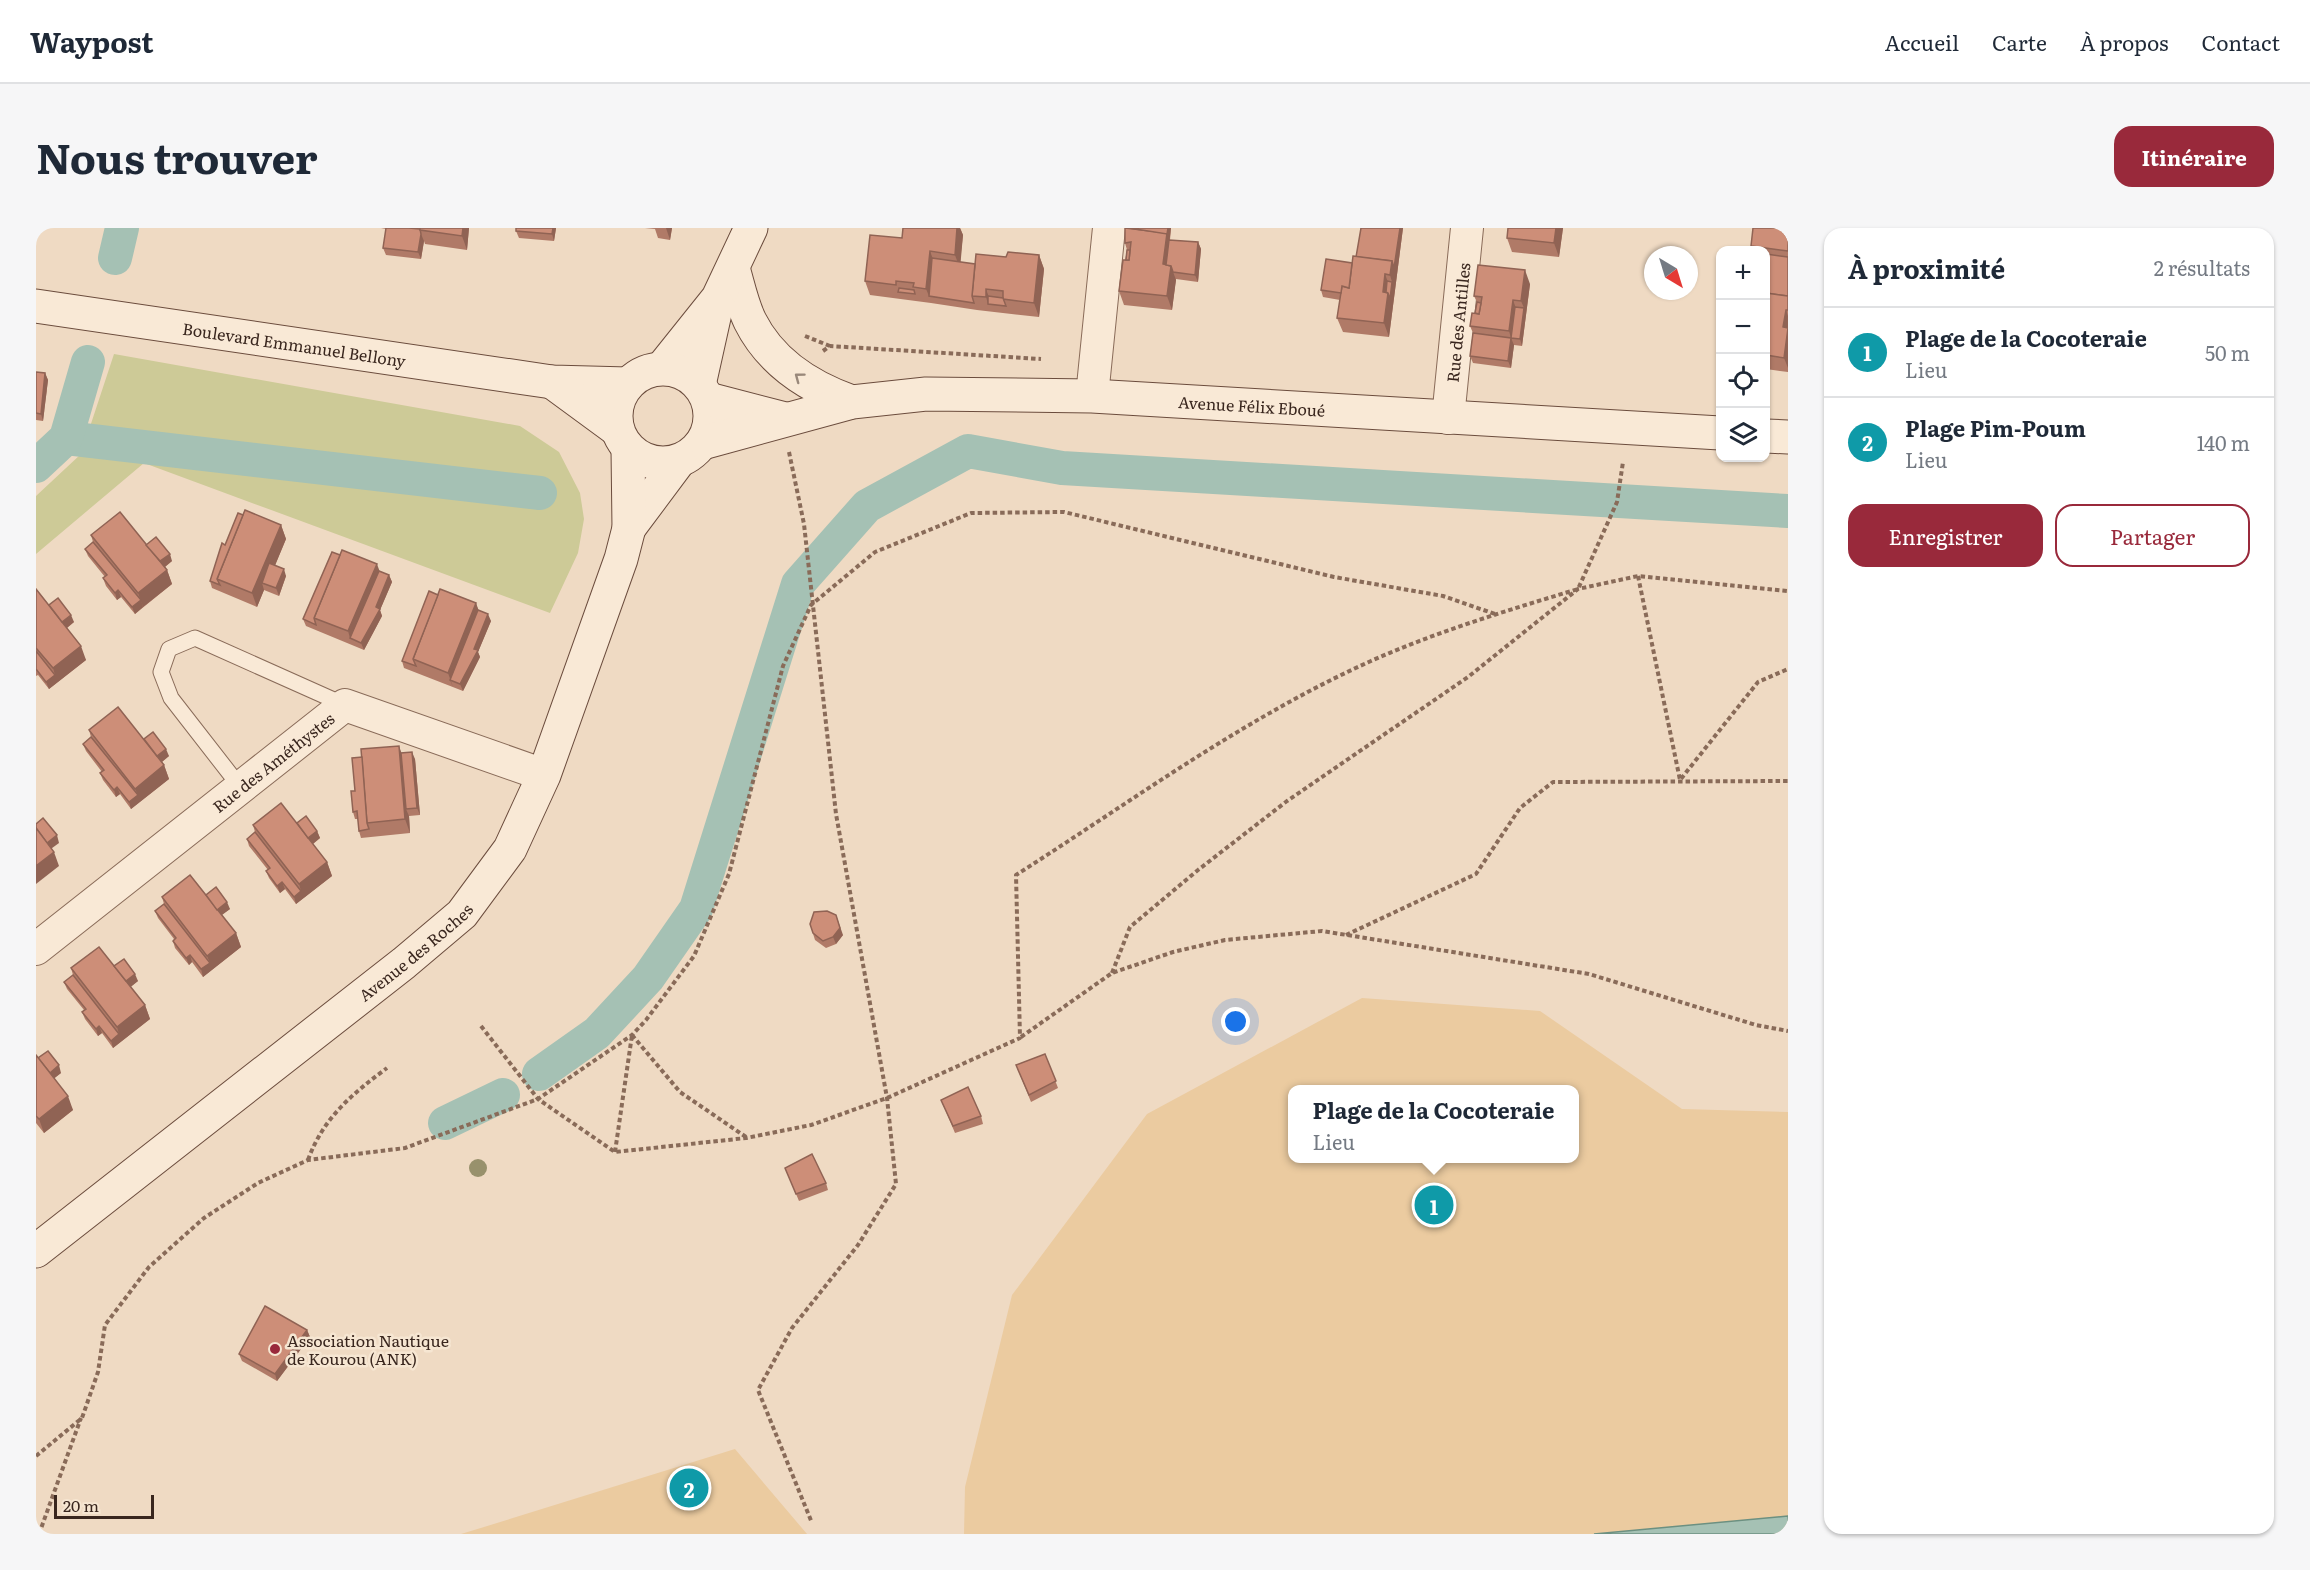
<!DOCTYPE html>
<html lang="fr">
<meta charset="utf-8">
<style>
:root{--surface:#fff;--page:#f6f6f7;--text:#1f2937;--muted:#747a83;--line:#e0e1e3;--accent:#99293b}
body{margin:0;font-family:Literata,serif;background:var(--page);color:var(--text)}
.controls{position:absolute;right:18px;top:18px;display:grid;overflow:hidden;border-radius:12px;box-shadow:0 2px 4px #0004}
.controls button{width:54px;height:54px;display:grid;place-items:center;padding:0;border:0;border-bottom:2px solid var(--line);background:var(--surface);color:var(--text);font:30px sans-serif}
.compass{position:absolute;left:1608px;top:18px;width:54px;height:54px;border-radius:50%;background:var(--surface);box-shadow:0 2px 4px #0004;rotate:142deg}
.scale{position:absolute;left:18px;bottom:15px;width:100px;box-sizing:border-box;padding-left:6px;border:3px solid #39261e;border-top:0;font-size:16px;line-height:21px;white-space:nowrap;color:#39261e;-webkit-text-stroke:4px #f6e6d2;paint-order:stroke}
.you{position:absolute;left:1200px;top:794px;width:21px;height:21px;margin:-15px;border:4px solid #fff;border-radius:50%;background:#1a73e8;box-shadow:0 0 0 9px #1a73e833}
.badge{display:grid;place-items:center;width:39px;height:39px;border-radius:50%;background:var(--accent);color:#fff;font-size:20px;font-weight:700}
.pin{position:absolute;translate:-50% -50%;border:3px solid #fff;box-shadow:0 2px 6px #0006}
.popup{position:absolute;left:1252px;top:857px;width:291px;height:78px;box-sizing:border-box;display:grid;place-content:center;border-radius:12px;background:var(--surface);filter:drop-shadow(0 2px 4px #0005);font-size:20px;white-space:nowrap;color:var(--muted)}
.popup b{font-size:22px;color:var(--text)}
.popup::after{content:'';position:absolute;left:50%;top:100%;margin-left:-12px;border:12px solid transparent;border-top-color:var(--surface)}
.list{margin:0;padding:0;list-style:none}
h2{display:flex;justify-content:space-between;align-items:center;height:78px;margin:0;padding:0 24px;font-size:26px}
h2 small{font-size:20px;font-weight:400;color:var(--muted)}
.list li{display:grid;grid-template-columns:39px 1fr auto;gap:18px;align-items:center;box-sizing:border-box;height:90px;padding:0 24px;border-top:2px solid var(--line)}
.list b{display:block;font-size:22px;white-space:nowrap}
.list p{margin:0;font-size:20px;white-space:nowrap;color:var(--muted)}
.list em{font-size:20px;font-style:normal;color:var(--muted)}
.actions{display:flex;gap:12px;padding:18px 24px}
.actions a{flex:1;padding:14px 0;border:2px solid var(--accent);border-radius:18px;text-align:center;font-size:21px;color:var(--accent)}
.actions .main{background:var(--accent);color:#fff}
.icon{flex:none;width:33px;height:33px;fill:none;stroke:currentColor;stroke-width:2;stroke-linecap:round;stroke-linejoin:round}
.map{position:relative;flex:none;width:1752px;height:1306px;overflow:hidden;border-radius:18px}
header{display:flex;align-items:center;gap:36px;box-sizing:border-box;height:84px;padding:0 30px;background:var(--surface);border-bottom:2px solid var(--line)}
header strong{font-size:28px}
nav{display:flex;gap:33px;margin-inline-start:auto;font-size:21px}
.intro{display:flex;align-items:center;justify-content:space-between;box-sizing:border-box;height:144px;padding:0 36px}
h1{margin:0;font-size:42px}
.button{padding:15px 27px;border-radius:18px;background:var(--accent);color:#fff;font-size:21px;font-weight:700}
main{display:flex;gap:36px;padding:0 36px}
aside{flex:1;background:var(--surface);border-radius:18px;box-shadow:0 2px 4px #0004}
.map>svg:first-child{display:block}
.green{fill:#cdca97}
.sand{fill:#ebcba0;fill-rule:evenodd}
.water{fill:#a5c1b4;stroke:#6c9081;stroke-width:1.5}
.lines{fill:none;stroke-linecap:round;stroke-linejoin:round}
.canal{stroke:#a5c1b4;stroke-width:34}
.lane-casing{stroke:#896b59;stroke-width:17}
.street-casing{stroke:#896b59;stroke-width:34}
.secondary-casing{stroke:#6b4c3d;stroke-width:35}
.path{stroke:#896b59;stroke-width:4;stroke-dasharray:4.5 3;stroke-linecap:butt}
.lane{stroke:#f9e9d6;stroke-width:15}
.street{stroke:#f9e9d6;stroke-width:32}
.secondary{stroke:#f9e9d6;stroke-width:33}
.tree{fill:#98916c}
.wall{fill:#b07a67}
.shaded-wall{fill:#906354}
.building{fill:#cd8e78;stroke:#906354;stroke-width:1.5}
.oneway{stroke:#99887a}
.poi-dot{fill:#99293b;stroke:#f6e6d2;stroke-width:2}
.labels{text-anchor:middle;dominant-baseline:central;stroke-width:5;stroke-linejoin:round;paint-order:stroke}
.street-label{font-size:16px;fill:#39261e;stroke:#f6e6d2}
.poi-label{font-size:16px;fill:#39261e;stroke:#f6e6d2;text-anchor:start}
</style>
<header>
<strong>Waypost</strong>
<nav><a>Accueil</a><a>Carte</a><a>À propos</a><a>Contact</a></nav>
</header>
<div class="intro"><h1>Nous trouver</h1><a class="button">Itinéraire</a></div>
<main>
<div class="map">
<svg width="1752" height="1306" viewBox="0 0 1752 1306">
<rect width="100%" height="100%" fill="#efdac3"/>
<path class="green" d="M78,126l406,72 39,26 21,41 4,26 -6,34 -28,60 -406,-150 -108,91v-58l45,-42z"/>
<g class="sand">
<path d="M1326,770l178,13 142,98 106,3v404l-194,18h-630l1,-47 47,-192 135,-181zM1257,862h282v68h-282z"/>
<path d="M699,1221l72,85h-346l23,-7z"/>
</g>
<path class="water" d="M1752,1288v18h-194z"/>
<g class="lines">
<g class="canal">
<path d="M79,30l7,-30"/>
<path d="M30,210l474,55"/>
<path d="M0,238l30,-28 22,-76"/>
<path d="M503,846l58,-41 51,-55 48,-69 102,-325 69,-78 101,-55 94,17 726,43"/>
<path d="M409,895l58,-28"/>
</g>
<defs>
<path id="lane" d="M205,560l-70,-90 -10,-26 8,-23 26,-11 150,67"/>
<g id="street">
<path d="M1056,168l17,-168"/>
<path id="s1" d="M1412,190l19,-190"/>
<path id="s2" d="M0,721l309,-244 199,70"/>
</g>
<g id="secondary">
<path d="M697,40c5,17 9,37 17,53 21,42 59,66 102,81"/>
<path id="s3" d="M0,78l516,76 76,2"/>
<path d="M626,140l56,-70 33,-70"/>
<circle cx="627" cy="188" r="47"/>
<path d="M516,154l64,47"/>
<path d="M663,157l18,-81"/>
<path d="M672,171l77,20"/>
<path d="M1730,208l22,1"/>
<path id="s4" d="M666,215l150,-41 74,-8 166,2 628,37"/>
<path d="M593,300l50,-67"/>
<path id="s5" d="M0,1023l368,-288 58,-49 48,-65 34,-74 77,-216 8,-31 -1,-79"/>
</g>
</defs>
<use href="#lane" class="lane-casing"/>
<use href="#street" class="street-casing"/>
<use href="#secondary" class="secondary-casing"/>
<g class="path">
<path d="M769,108l25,10"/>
<path d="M787,123l7,-5 211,13"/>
<path d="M753,224l15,72 32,290 51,284 9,86 -38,61 -66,83 -34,62 54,133"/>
<path d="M1602,348l42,204 78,-98 30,-13"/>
<path d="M1310,707l130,-61 44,-66 33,-26 235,-1"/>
<path d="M1076,745l18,-46 68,-57 89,-69 181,-124 110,-88 60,-13 150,15"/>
<path d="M445,798l57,73 77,53 131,-14 65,-13 76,-27 133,-60 -4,-163c116,-74 230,-158 355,-214 67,-30 138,-51 207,-72l39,-87 6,-40"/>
<path d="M596,807l48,57 66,45"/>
<path d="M985,809l91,-64 61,-21 52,-12 97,-9 267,43 167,51 32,6"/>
<path d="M579,924l17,-117"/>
<path d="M272,932c15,-42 44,-66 79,-92"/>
<path d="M0,1228l46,-38 16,-46 7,-47 44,-58 55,-49 54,-35 50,-23 97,-12 133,-49 94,-64 14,-15 48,-64 35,-82 54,-208 28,-61 64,-53 96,-39 93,-1 270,65 109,19 52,18"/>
<path d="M3,1306l42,-116"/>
</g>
<use href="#lane" class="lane"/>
<use href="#street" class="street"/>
<use href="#secondary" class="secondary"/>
</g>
<circle class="tree" cx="442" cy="940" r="9"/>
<g class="wall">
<path d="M345,0h88l-2,22 -42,-6 -1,-3 -3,18 -35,-4 -3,-7 3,-19z"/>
<path d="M480,0h40l-2,13 -35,-3 -3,-7z"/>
<path d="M609,0h27l-2,12 -12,-2 -3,-9z"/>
<path d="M867,0h57l3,7 -3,27 15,2 31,-7 33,-2 5,14 -5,48 -62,-7 -46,-7 -61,-8 -5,-14 37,-43z"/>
<path d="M1089,0h46l-1,12 28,2 3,7 -3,33 -22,-3 -4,31 -48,-5 -5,-14 8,-41 -2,-7z"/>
<path d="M1325,0h42l-14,109 -46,-5 -6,-14 3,-18 -17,-3 -2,-7 31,-27 4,-6z"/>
<path d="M1472,0h55l-4,29 -47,-5 -5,-14z"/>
<path d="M1752,0v144l-22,-3v-119h-14l-1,-4z"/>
<path d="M1494,56l-8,62 -8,-1 -3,23 -38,-5 -3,-7 3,-23 -3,-7 5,-13 2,-11 -3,-6z"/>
<path d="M0,144l9,1 3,7 -5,41 -7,-1z"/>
<path d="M207,287l38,10 5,14 -11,26 11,11 -7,20 -15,-6 -7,17 -45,-19 -2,-7 15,-36z"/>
<path d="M55,307l55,10 26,16 -7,6 2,3 5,14 -37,30 -14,-17 -4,3 -11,-14 -3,-8 2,-1 -17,-21 -3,-7 8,-7z"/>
<path d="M343,343l10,4 3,7 -12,28 2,6 -18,34 -58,-24 -3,-7z"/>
<path d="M0,361l13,16 25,17 -7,6 19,32 -37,29 -11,-14 -2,1z"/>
<path d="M402,367l38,8 2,7 13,11 -13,31 2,5 -17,34 -59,-23 -2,-7z"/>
<path d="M53,502l55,9 25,17 -7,6 2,3 5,14 -38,30 -11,-15 -4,3 -13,-17 -3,-7 2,-1 -16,-21 -3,-7 8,-7z"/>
<path d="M365,525l14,6 5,56 -11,1 1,17 -49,5 -2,-7 -1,-12h-3l-2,-7 2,-21z"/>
<path d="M261,595l20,8 3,7 -7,6 14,18 5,14 -36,28 -11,-15 -5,4 -11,-15 -3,-7 2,-1 -19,-24 -2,-7 8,-7 -2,-7z"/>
<path d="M170,667l24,14 -9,6 15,18 5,14 -38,30 -11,-15 -3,3 -14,-17 -2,-7 1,-2 -16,-21 -3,-7 9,-7 -2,-7z"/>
<path d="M774,696l33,11 -7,9 -10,4 -11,-8z"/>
<path d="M78,738l24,15 -8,6 15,18 5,14 -37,29 -11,-15 -4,3 -13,-17 -3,-7 2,-2 -17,-21 -3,-7 9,-7 -2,-7z"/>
<path d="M1009,826l13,34 -27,14 -15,-37z"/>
<path d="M0,827l2,3 23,15 -7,5 19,32 -29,23 -8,-10z"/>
<path d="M905,872l40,16 2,8 -28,9z"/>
<path d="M749,940l41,15 2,7 -29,11z"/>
<path d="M271,1102l3,7 -33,44 -35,-20 -3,-7z"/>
</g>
<g class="shaded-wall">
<path d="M427,0h6l-2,22 -5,-14z"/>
<path d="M517,0h3l-2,13 -2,-7z"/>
<path d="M630,0h6l-2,12z"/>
<path d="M921,0h3l3,7 -3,34 -5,-14z"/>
<path d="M1132,0h3l-5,43 -3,-7z"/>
<path d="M1364,0h3l-14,109 -5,-14 -1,-31 2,-18 5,14 2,-6 -2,-7 2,-14z"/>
<path d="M1520,0h7l-4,29 -5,-14z"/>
<path d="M385,6l3,7 -3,18 -3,-7z"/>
<path d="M1162,14l3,7 -3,33 -3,-7z"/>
<path d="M894,23l5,14 -6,31 -3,-7z"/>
<path d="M1003,27l5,14 -5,48 -5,-14z"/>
<path d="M1135,38l5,14 -4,30 -5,-14z"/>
<path d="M1489,42l5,14 -8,62 -2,-7 4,-31 -3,-7z"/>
<path d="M950,61l5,14 -3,1 -2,-7z"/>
<path d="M1477,72l5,14 -7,24 -2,-7z"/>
<path d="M1750,82l2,6v52l-4,-10 -1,-31z"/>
<path d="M1475,110l3,7 -3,23 -3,-7z"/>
<path d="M9,145l3,7 -5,41 -2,-7z"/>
<path d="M245,297l5,14 -19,46 -5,-2 2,7 -7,17 -5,-14z"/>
<path d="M134,326l2,7 -11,9 -3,-7z"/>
<path d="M341,336l5,14 -32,60 -2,-7z"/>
<path d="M248,341l2,7 -7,20 -3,-8z"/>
<path d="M131,342l5,14 -29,23 -5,-14z"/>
<path d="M353,347l3,7 -12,28 2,6 -18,34 -3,-7z"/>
<path d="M82,362l3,7 -4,3 -2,-7z"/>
<path d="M105,372l2,7 -8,7 -3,-7z"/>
<path d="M440,375l5,14 -31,63 3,7 -5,-14z"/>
<path d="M452,386l3,7 -13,31 2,5 -17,34 -3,-7z"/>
<path d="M35,387l3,7 -11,9 -3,-7z"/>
<path d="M45,418l5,14 -37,29 -3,-7 9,-7 -2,-7z"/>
<path d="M363,518l5,14 2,49 3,7 1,17 -5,-14z"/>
<path d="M130,521l3,7 -11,9 -3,-7z"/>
<path d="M376,524l3,7 5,56 -3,-7z"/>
<path d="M128,537l5,14 -38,30 -2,-7 9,-7 -3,-6z"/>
<path d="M81,559l3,7 -4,3 -2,-7z"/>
<path d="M281,603l3,7 -11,9 -3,-7z"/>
<path d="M21,607l2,8 -11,8 -3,-7z"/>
<path d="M18,624l5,14 -23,18v-18z"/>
<path d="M291,634l5,14 -36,28 -2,-7 7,-6 -2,-7z"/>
<path d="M246,654l3,7 -5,4 -3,-7z"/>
<path d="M191,674l3,7 -12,9 -3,-7z"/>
<path d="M800,687l7,20 -7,9 -3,-7z"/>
<path d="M200,705l5,14 -38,30 -2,-8 9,-6 -3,-7z"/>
<path d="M154,727l2,7 -3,3 -3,-7z"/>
<path d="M99,746l3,7 -11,9 -3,-7z"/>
<path d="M109,777l5,14 -37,29 -2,-7 8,-7 -2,-7z"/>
<path d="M63,798l3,7 -4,3 -2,-7z"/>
<path d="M23,837l2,8 -10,8 -3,-7z"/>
<path d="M32,868l5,14 -29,23 -5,-14z"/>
<path d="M271,1102l3,7 -33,44 -2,-7z"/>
</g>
<g class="building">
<path d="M350,0h23l11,1 1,5 -3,18 -35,-4z"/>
<path d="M384,0h43l-1,8 -42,-6z"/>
<path d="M480,0h37l-1,6 -36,-3z"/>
<path d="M867,0h54l-2,27 -25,-4 -4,38 -13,-2 1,-4 -18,-2v4l-31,-4 5,-46 32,3z"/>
<path d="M1089,0l42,5 -4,31 8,2 -4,30 -48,-5 4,-31h6l2,-18 -6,1z"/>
<path d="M1093,0h39l-1,6z"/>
<path d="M1325,0h39l-6,40 -2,-7 -36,-4z"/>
<path d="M1472,0h48l-2,15 -47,-5z"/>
<path d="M1717,0h35v23l-37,-5z"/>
<path d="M1133,12l29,2 -3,33 -22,-3 -2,-6 -5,-1z"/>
<path d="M1091,22h3l-1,10h-3z"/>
<path d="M972,24l31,3 -5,48 -31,-4v-8l-17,-2v8l-14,-1 4,-42 30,3z"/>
<path d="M1730,26l22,3v39l-22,-3z"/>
<path d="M1317,28l39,5 -2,14 -5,-1 -2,18 5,1 -4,30 -47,-5 5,-32 7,2z"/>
<path d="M896,30l43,6 -3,32 2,7 -45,-7z"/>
<path d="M1290,31l26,4 -3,25 -7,-2 -1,7 -20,-3z"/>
<path d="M1442,37l47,5 -4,31 -8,-1 -4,31 -39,-5 2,-13 7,1 3,-17 -8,-1z"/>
<path d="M1351,53l5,1 -2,17 -2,-6 -2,-1z"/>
<path d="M863,60l15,2 1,4 -17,-2z"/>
<path d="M1730,65l22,3v14h-2l-3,17 5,1 -4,30 -18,-3z"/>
<path d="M952,68l15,2 3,8 -18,-2z"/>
<path d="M1441,74l4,1 -2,11 -4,-1z"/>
<path d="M1479,79l9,1 -4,31 -9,-1z"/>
<path d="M1437,105l38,5 -3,23 -38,-5z"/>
<path d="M0,144l9,1 -4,41 -5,-1z"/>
<path d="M209,282l36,15 -29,68 -35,-14z"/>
<path d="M84,284l47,58 -29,23 -47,-58z"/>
<path d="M202,285l5,2 -26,64 3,6 -10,-4 12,-38 3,2z"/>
<path d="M120,309l14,17 -10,7 -14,-16z"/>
<path d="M57,314l48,58 -9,7 -14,-17 -3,3 -12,-15 4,-3 -22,-26z"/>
<path d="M306,322l35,14 -29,67 -34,-13z"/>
<path d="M296,324l8,3 -26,63 2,7 -13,-6z"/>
<path d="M233,335l15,6 -8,19 -14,-5z"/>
<path d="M343,343l10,4 -13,32 4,2 -19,34 -11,-5z"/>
<path d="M0,361l45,57 -28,22 -17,-20z"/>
<path d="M404,361l36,14 -28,70 -35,-14z"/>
<path d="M393,363l9,4 -25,64 3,7 -14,-5z"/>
<path d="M22,370l13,17 -9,7 -13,-17z"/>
<path d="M442,382l10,4 -14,35 4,1 -18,34 -10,-4z"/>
<path d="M0,423l19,24 -9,7 -10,-13z"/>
<path d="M82,479l46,58 -29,24 -46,-59z"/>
<path d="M117,504l13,17 -9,7 -13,-17z"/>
<path d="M55,509l47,58 -9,7 -12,-15 -3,3 -14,-17 4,-3 -21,-26z"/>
<path d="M363,518l6,73 -38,4 -6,-74z"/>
<path d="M376,524l5,56 -11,1 -5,-56z"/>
<path d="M326,529l5,66 2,6 -10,2 -2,-20 -4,1 -2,-21h4l-3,-33z"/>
<path d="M245,575l46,59 -28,22 -46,-59z"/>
<path d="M270,588l11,15 -9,7 -11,-15z"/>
<path d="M7,590l14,17 -10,8 -11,-15v-4z"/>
<path d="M0,600l18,24 -18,14z"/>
<path d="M219,604l46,59 -7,6 -12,-15 -5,4 -11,-15 4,-3 -23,-29z"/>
<path d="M154,647l46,58 -29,23 -45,-59z"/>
<path d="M180,659l11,15 -10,8 -11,-15z"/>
<path d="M128,676l46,59 -9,6 -11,-14 -4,3 -13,-17 3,-3 -21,-27z"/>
<path d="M791,683l9,4 4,13 -7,9 -10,4 -10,-8 -3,-9 4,-12z"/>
<path d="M63,719l46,58 -28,22 -46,-59z"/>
<path d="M88,731l11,15 -9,7 -12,-15z"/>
<path d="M37,747l46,59 -8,7 -12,-15 -3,3 -14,-17 4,-3 -22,-27z"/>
<path d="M12,823l11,14 -9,8 -12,-15z"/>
<path d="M1009,826l11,27 -27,14 -13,-30z"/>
<path d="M0,827l32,41 -29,23 -3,-3z"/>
<path d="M932,859l13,29 -28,10 -12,-26z"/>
<path d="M776,926l14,29 -30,11 -11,-26z"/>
<path d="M229,1078l42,24 -32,44 -36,-20z"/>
</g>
<defs><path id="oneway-chevron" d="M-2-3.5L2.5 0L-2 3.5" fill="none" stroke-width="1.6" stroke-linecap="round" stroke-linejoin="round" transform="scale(1.5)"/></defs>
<use class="oneway" href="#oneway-chevron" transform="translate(763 149) rotate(-143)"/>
<circle class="poi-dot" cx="239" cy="1121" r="6"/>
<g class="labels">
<g class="street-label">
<text stroke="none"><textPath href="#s1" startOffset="96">Rue des Antilles</textPath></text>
<text stroke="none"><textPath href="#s3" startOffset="261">Boulevard Emmanuel Bellony</textPath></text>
<text stroke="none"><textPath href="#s4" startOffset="556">Avenue Félix Eboué</textPath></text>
<text stroke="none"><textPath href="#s2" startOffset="302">Rue des Améthystes</textPath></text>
<text stroke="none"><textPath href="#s5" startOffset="483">Avenue des Roches</textPath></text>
</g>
<g class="poi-label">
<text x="251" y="1112">Association Nautique<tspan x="251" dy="18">de Kourou (ANK)</tspan></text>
</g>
</g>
</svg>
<div class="controls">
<button>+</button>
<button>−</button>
<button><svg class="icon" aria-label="locate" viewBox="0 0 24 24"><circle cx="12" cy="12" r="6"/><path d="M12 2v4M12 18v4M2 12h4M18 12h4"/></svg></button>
<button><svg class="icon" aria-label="layers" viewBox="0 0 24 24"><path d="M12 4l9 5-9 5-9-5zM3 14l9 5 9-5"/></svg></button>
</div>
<svg class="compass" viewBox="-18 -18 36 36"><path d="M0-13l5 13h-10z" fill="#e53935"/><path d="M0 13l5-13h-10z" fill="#747a83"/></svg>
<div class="scale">20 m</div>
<div class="you"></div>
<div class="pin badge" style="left:1398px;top:977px;background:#0f9aa8">1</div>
<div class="popup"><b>Plage de la Cocoteraie</b>Lieu</div>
<div class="pin badge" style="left:653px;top:1260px;background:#0f9aa8">2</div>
</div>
<aside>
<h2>À proximité<small>2 résultats</small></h2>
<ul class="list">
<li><span class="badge" style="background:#0f9aa8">1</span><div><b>Plage de la Cocoteraie</b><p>Lieu</p></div><em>50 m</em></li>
<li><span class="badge" style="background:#0f9aa8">2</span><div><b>Plage Pim-Poum</b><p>Lieu</p></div><em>140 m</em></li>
</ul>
<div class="actions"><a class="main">Enregistrer</a><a>Partager</a></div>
</aside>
</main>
